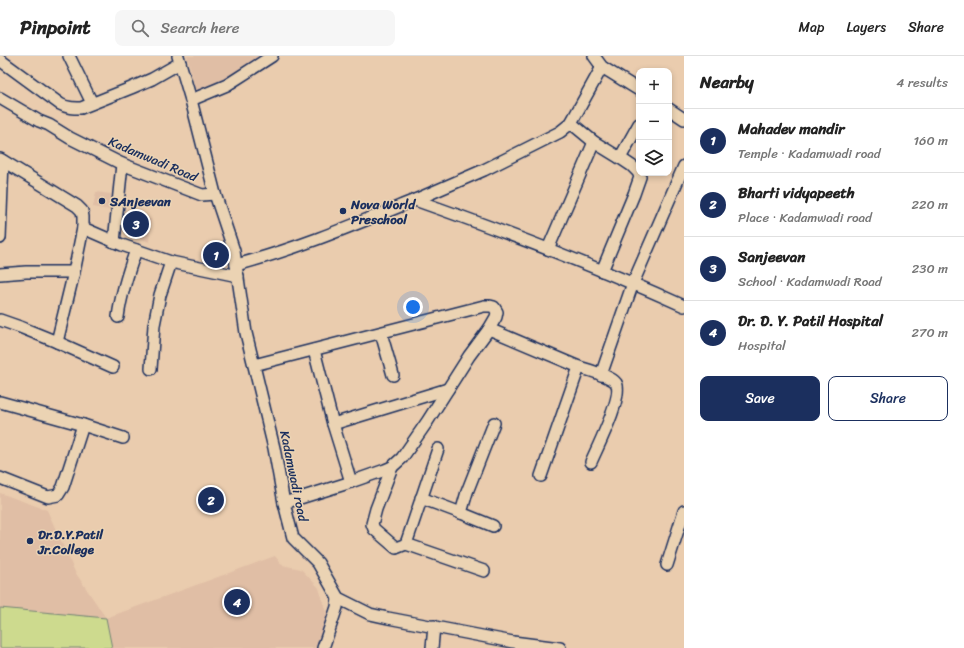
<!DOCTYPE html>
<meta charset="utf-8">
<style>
:root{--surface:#fff;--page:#f6f6f6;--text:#222;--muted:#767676;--line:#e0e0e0;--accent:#1b2f5e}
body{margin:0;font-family:Sriracha,sans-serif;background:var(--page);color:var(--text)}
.controls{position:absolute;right:12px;top:12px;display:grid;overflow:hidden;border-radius:8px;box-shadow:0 2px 6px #0003}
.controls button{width:36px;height:36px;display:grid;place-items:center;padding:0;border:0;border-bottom:1px solid var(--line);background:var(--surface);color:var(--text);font:20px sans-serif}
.you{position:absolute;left:413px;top:251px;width:14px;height:14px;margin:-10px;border:3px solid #fff;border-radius:50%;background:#1a73e8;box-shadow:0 0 0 6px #1a73e833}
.badge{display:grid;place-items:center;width:26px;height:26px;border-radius:50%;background:var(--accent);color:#fff;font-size:13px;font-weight:700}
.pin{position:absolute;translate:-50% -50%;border:2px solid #fff;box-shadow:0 1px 4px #0006}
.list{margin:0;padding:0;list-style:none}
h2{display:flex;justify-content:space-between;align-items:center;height:52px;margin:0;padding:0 16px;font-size:17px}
h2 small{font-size:13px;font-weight:400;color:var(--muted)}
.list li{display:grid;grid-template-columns:26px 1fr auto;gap:12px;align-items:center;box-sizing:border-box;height:64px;padding:0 16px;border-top:1px solid var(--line)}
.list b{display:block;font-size:15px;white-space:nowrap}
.list p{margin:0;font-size:13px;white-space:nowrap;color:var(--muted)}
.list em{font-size:13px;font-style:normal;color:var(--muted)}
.actions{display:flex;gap:8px;padding:12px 16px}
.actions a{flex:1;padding:9px 0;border:1px solid var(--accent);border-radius:8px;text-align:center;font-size:14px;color:var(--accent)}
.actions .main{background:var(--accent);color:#fff}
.icon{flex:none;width:22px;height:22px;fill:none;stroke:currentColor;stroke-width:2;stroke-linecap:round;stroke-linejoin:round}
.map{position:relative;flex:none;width:684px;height:592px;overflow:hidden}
header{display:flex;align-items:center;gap:24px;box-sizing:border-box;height:56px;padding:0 20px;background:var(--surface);border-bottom:1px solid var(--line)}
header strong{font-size:19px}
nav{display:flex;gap:22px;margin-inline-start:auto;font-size:14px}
.search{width:280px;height:36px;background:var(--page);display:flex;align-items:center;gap:10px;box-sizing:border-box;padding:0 14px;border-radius:8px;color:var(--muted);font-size:15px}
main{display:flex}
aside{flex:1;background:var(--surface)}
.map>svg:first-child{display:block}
.built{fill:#e0bea5}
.green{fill:#cdda8e;stroke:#748476}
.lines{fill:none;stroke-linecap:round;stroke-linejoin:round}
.minor-casing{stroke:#1b2f5e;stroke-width:14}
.minor{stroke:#ebd3b3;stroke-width:11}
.poi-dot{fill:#1b2f5e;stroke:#ebd3b3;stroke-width:1.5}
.labels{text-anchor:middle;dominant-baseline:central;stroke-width:3;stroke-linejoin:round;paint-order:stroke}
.street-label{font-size:13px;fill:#1b2f5e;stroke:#ebd3b3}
.poi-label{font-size:13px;font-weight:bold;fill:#1b2f5e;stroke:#ebd3b3;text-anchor:start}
</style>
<header>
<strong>Pinpoint</strong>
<div class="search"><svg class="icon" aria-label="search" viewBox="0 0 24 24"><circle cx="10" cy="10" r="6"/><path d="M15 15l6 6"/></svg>Search here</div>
<nav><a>Map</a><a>Layers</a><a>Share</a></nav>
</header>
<main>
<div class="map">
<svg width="684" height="592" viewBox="0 0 684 592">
<rect width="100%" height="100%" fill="#eaccae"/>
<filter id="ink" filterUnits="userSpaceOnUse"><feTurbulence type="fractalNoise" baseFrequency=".025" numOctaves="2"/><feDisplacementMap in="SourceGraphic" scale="8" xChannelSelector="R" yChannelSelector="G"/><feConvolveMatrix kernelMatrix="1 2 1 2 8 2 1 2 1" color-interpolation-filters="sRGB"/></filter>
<g filter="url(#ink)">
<g class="built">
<path d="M187,0h75l-29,19 -37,17z"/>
<path d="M96,136l15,2 -1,16 -17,-3z"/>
<path d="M125,159l26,4 -2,23 -30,-13z"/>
<path d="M0,437l47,17 28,62 31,46 169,-62 7,9 19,4 18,19 8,27 -10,33h-317z"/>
</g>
<path class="green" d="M0,552l106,10 6,30h-112z"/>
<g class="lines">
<defs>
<g id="minor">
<path d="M69,0l23,47"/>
<path d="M178,0l13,44 24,94 19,57 12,82 28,115 10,55 9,35 25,25 20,35 32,16 18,4 125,24 47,6"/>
<path d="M594,0l8,11 37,23"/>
<path d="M0,4l60,44c7,4 13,4 21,4l50,-20 21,-9 28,-16"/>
<path d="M0,42l39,23 10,4 21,13 52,26 80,31 13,-1"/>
<path d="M191,44l36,-15 45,-29"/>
<path d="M669,53l15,10"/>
<path d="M571,67l23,19 26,16 19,-34"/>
<path d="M0,103l77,47 5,5 1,6v11l-9,44 -17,70 -37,-15 -20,-7"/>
<path d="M415,144l69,-30 76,-38 11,-9 31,-56"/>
<path d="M83,172l39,17 49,17 67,14"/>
<path d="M0,182l3,-77"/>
<path d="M114,186l8,-78"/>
<path d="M548,193l46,-107"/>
<path d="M236,209c61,-16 120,-41 179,-65 91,32 181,66 269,106"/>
<path d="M602,215l32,-77 6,-17 -2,-5 -6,-6 -12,-8"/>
<path d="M0,218l26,-2h48"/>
<path d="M118,261c3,-23 10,-45 18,-67"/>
<path d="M489,273l90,38 -38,109"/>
<path d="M381,277l12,42"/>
<path d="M57,286l56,25"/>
<path d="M314,294l19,74 18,58"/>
<path d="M254,309l230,-59h6l4,1 3,5 -1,5 -7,12 -20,27 -42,66 -25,36 -10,9 -7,3 -40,14 -61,19"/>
<path d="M579,311c9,3 32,9 37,16 8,12 -19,65 -25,79"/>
<path d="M151,313l3,-44 6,-30 11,-33"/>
<path d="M601,319l32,-92 51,-117"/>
<path d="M0,346l83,23 40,13"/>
<path d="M333,368l115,-35"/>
<path d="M392,411l-16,42 -4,15 2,5 22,19 10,-4 78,27"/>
<path d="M0,422l48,19 10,-2 5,-8 20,-62"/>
<path d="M421,442l40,15"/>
<path d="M493,470l-32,-13 6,-21 27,-69"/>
<path d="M406,488l32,-95"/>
<path d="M667,509l17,-54"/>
<path d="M323,592l14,-41 1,-9"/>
<path d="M432,592l2,-22"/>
</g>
</defs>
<use href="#minor" class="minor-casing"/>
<use href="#minor" class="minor"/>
</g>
</g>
<g class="poi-dot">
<circle cx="102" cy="145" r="4"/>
<circle cx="343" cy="155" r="4"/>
<circle cx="30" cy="485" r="4"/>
</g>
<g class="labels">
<g class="street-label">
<text transform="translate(153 103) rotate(23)">Kadamwadi Road</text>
<text transform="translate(294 420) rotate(78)">Kadamwadi road</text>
</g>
<g class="poi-label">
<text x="110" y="145">SAnjeevan</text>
<text x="351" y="148">Nova World<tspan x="351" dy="15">Preschool</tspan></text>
<text x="38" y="478">Dr.D.Y.Patil<tspan x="38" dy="15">Jr.College</tspan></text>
</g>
</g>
</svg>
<div class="controls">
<button>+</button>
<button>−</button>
<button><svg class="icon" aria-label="layers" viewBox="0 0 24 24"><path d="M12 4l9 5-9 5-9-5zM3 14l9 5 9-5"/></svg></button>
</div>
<div class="you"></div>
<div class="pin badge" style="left:216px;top:199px">1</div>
<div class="pin badge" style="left:211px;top:444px">2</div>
<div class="pin badge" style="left:136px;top:168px">3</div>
<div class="pin badge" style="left:237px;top:546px">4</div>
</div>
<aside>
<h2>Nearby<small>4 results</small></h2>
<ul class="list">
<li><span class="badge">1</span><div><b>Mahadev mandir</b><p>Temple · Kadamwadi road</p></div><em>160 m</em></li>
<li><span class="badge">2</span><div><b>Bharti vidyapeeth</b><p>Place · Kadamwadi road</p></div><em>220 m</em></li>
<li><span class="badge">3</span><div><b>Sanjeevan</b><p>School · Kadamwadi Road</p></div><em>230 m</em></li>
<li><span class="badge">4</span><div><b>Dr. D. Y. Patil Hospital</b><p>Hospital</p></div><em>270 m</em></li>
</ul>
<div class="actions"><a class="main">Save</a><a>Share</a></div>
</aside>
</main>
